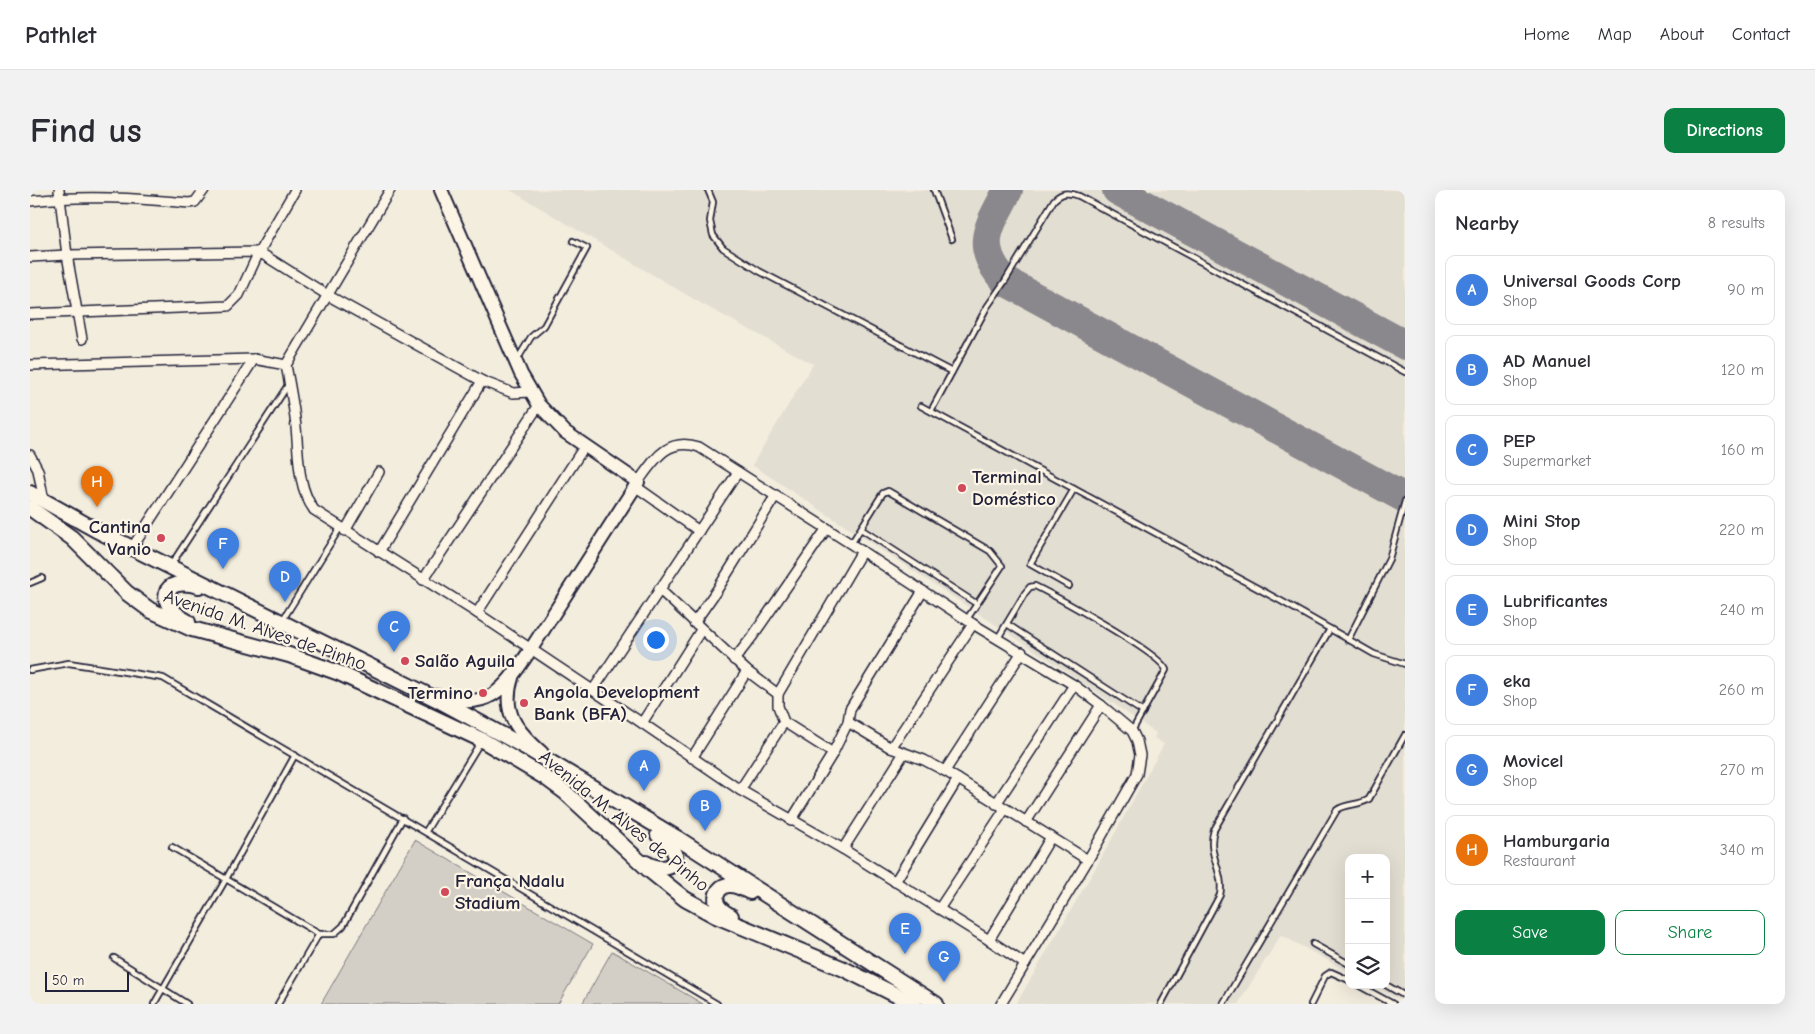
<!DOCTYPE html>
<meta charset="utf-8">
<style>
:root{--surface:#fff;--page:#f2f2f3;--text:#2b2b33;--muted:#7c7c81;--line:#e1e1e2;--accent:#0b8043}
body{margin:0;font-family:"Comic Neue",sans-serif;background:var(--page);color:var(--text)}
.controls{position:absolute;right:15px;bottom:15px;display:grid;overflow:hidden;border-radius:10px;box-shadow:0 5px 20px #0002}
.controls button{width:45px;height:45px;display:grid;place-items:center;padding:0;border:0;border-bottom:1px solid var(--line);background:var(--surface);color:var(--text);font:25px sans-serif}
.scale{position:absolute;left:15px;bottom:12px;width:84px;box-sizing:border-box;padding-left:5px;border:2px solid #22223b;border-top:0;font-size:14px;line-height:18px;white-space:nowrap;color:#22223b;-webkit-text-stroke:4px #fcf5e5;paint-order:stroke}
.you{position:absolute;left:625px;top:449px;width:18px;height:18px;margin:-12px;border:4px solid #fff;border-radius:50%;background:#1a73e8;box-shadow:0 0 0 8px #1a73e833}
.badge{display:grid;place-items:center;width:32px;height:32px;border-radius:50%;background:var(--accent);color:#fff;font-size:16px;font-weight:700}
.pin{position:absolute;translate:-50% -41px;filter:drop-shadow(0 1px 2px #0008)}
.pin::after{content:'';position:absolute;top:26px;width:18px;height:15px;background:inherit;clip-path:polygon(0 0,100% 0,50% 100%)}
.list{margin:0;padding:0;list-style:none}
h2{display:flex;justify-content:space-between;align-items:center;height:65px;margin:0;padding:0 20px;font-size:21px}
h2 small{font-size:16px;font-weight:400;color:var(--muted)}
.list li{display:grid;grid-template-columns:32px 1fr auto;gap:15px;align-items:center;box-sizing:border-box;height:70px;margin:0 10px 10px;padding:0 10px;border:1px solid var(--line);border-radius:10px}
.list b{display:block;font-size:19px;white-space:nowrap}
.list p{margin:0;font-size:16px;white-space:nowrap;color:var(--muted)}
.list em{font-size:16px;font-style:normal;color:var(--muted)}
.actions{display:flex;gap:10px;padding:15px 20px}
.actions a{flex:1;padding:11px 0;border:1px solid var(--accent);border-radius:10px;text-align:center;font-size:18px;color:var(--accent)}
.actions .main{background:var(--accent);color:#fff}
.icon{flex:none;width:28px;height:28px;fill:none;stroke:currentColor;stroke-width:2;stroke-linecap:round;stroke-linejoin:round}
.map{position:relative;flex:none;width:1375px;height:814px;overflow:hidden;border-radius:10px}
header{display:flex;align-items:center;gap:30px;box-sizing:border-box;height:70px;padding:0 25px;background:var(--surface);border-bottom:1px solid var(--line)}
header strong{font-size:24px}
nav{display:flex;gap:28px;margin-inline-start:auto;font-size:18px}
.intro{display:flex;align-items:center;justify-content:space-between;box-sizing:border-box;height:120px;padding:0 30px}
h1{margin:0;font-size:35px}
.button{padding:12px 22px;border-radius:10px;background:var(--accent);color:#fff;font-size:18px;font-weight:700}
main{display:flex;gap:30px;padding:0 30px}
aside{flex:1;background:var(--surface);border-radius:10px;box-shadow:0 5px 20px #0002}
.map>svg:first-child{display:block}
.built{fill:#e3ded2}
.green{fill:#d4cfc6;stroke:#7b7880}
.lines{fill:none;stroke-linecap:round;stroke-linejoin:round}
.taxiway{stroke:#8a888c;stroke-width:30}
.lane-casing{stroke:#22223b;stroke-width:8}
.street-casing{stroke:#22223b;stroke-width:12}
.secondary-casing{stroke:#22223b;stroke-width:16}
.primary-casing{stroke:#22223b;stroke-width:18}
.lane{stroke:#fcf5e5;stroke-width:4.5}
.street{stroke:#fcf5e5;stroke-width:9}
.secondary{stroke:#fcf5e5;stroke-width:12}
.primary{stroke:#fcf5e5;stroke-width:14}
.poi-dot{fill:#d1495b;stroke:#fcf5e5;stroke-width:2}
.labels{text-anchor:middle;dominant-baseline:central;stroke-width:4.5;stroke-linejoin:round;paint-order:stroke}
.poi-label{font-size:19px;font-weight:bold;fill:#22223b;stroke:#fcf5e5;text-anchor:start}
.street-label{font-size:19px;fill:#22223b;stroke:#fcf5e5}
</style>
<header>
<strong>Pathlet</strong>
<nav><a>Home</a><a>Map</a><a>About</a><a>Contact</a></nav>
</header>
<div class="intro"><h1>Find us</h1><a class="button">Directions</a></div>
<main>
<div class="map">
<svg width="1375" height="814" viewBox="0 0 1375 814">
<rect width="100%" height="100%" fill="#f3edde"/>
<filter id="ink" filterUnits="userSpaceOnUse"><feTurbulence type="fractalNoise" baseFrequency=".02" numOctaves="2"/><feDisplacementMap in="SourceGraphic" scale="10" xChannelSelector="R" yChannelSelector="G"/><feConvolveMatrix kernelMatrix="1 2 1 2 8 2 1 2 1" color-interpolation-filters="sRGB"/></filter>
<g filter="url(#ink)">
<path class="built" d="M480,0h895v813l-32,-18h13v-127h-37v114l-68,-37 -43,69h-222l83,-142 65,-118 -10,-6 2,-5 -93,-64 -311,-204 61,-101 -111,-60z"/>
<g class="green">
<path d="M385,650l178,104 -35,60h-237z"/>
<path d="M582,761l91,53h-121z"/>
</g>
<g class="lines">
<g class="taxiway">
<path d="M978,0c-19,37 -35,55 -3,91l400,217"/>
<path d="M1087,0l288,155"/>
</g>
<defs>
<g id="lane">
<path d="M678,0l5,12 -3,19 3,14 10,13 36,23 193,101"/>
<path d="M904,0l18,49"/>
<path d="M487,170l14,-23 13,-11 43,-78 -14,-7"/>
<path d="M891,216l360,195 93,53 31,10"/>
<path d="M901,221l56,-104 18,-26 49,-81c8,-8 15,-8 25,-4l326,176"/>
<path d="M831,339l116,75"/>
<path d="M821,354l32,-51 5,-2 102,60 12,15 -35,53"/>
<path d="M141,375l117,-180"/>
<path d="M0,393l12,-5"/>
<path d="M1039,396l-39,-22 44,-75"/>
<path d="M252,431l58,-93"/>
<path d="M977,434l136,88"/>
<path d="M968,448l27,-45 5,-6 5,-1c20,10 127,68 131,84l-34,61"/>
<path d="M1318,450l41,-81 16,-58"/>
<path d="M0,480l39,-7 94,15 554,326"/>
<path d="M396,641l55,-90"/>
<path d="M142,657l147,87h15l9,-8 60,-108"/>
<path d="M1283,754l36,20"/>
<path d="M84,768l73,46"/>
<path d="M1328,795l35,19"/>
<path d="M1356,795l19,11"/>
<path d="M124,814l72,-125 69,-124"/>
<path d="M248,814l41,-70"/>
<path d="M1131,814l59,-109c5,-23 -14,-41 -6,-65l116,-201"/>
<path d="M1193,814l114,-194c9,-7 22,-4 32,-11l36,-64"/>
<path d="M1281,814l14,-28 6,-4 18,8"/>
</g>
<g id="street">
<path d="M29,0l8,65 192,-3 70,44 153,85 31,12 17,-1"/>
<path d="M360,0l-104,175c4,21 8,42 10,62 3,29 1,59 18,83l163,103 165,110 98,67 103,59 146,91 36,24"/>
<path d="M0,11c53,-6 106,-3 159,2l6,-1 9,-12"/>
<path d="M0,67l37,-2 15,84"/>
<path d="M0,124l198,-8 11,-11 20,-43 36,-62"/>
<path d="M0,175l224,-6 32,6"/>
<path d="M0,265l8,15 6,31"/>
<path d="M608,292c17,-23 29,-45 61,-35l152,97 122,80 101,61 27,20 31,26 5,10 3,14 -3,19 -49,86 -87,144"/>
<path d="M605,296l64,45"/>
<path d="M315,341l34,-59"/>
<path d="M102,358l122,-189"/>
<path d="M349,362l103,-171"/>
<path d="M393,390l116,-175"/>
<path d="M629,399l88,82 31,23v12l6,16 49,31"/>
<path d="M447,423l107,-166"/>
<path d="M664,433l23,-33 59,-95"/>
<path d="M704,470l18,-23 75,-109"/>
<path d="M563,500l145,-218"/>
<path d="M748,504l84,-143"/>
<path d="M818,532l43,26 33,12 21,11 143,89"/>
<path d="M612,533l59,-93"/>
<path d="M861,558l82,-124"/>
<path d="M662,568l55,-87"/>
<path d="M915,581l77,-119"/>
<path d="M710,600l44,-68"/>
<path d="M966,614l78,-119"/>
<path d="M761,631l42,-68 15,-31 2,-13 73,-118"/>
<path d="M996,632l75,-117"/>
<path d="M813,659l61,-96"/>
<path d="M865,692l63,-103"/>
<path d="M909,719l66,-100"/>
<path d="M959,750l62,-103"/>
</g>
<g id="secondary">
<path d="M482,488c-11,35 5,53 30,75"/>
<path d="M407,506c53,17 67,-7 94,-47l107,-167 -73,-50 -26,-27 -18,-31 -80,-184"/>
</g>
<g id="primary">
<path d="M0,303l66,37 342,170 87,47 152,91 259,166"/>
<path d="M0,318l42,30 55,55 23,17 42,19 97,26 50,18 143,67 64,38 19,14 84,78 36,29 31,17 128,53 70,35"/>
<path d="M158,432c-33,-18 -28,-47 11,-36"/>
<path d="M616,673c13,9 37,6 27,-14 -3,-7 -9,-10 -15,-14"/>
<path d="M701,726c-4,-2 -9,-5 -12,-9 -6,-8 -2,-20 9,-22 8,-1 16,4 22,7"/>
</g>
</defs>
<use href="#lane" class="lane-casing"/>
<use href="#street" class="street-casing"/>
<use href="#secondary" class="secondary-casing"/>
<use href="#primary" class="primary-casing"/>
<use href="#lane" class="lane"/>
<use href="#street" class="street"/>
<use href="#secondary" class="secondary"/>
<use href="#primary" class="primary"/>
</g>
</g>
<g class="poi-dot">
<circle cx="932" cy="298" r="5"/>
<circle cx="131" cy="348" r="5"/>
<circle cx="375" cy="471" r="5"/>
<circle cx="453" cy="503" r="5"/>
<circle cx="494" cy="513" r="5"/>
<circle cx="415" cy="702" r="5"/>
</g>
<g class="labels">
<g class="poi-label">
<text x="942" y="287">Terminal<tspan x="942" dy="22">Doméstico</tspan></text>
<text x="121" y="337" text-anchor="end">Cantina<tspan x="121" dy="22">Vanio</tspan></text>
<text x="385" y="471">Salão Aguila</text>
<text x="504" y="502">Angola Development<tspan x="504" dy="22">Bank (BFA)</tspan></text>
<text x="443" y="503" text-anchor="end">Termino</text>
<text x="425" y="691">França Ndalu<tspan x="425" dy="22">Stadium</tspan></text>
</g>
<g class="street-label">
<text transform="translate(235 440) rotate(19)">Avenida M. Alves de Pinho</text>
<text transform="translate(594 631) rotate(39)">Avenida M. Alves de Pinho</text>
</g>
</g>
</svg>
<div class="controls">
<button>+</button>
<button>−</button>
<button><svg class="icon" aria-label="layers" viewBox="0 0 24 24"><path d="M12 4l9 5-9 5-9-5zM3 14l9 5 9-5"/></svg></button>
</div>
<div class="scale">50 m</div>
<div class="you"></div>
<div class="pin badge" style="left:614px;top:601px;background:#3f7fe0">A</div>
<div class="pin badge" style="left:675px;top:641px;background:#3f7fe0">B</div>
<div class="pin badge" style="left:364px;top:462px;background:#3f7fe0">C</div>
<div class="pin badge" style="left:255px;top:412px;background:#3f7fe0">D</div>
<div class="pin badge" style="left:875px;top:764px;background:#3f7fe0">E</div>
<div class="pin badge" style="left:193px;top:379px;background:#3f7fe0">F</div>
<div class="pin badge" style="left:914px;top:792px;background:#3f7fe0">G</div>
<div class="pin badge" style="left:67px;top:317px;background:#e8710a">H</div>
</div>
<aside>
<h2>Nearby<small>8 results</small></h2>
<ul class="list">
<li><span class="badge" style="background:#3f7fe0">A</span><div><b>Universal Goods Corp</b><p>Shop</p></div><em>90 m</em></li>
<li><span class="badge" style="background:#3f7fe0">B</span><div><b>AD Manuel</b><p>Shop</p></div><em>120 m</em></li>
<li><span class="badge" style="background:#3f7fe0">C</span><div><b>PEP</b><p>Supermarket</p></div><em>160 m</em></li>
<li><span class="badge" style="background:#3f7fe0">D</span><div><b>Mini Stop</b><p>Shop</p></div><em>220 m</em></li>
<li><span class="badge" style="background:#3f7fe0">E</span><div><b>Lubrificantes</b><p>Shop</p></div><em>240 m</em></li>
<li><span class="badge" style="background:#3f7fe0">F</span><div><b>eka</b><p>Shop</p></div><em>260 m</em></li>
<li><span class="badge" style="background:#3f7fe0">G</span><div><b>Movicel</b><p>Shop</p></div><em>270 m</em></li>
<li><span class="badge" style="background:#e8710a">H</span><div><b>Hamburgaria</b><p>Restaurant</p></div><em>340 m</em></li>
</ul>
<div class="actions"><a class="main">Save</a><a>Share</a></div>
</aside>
</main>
